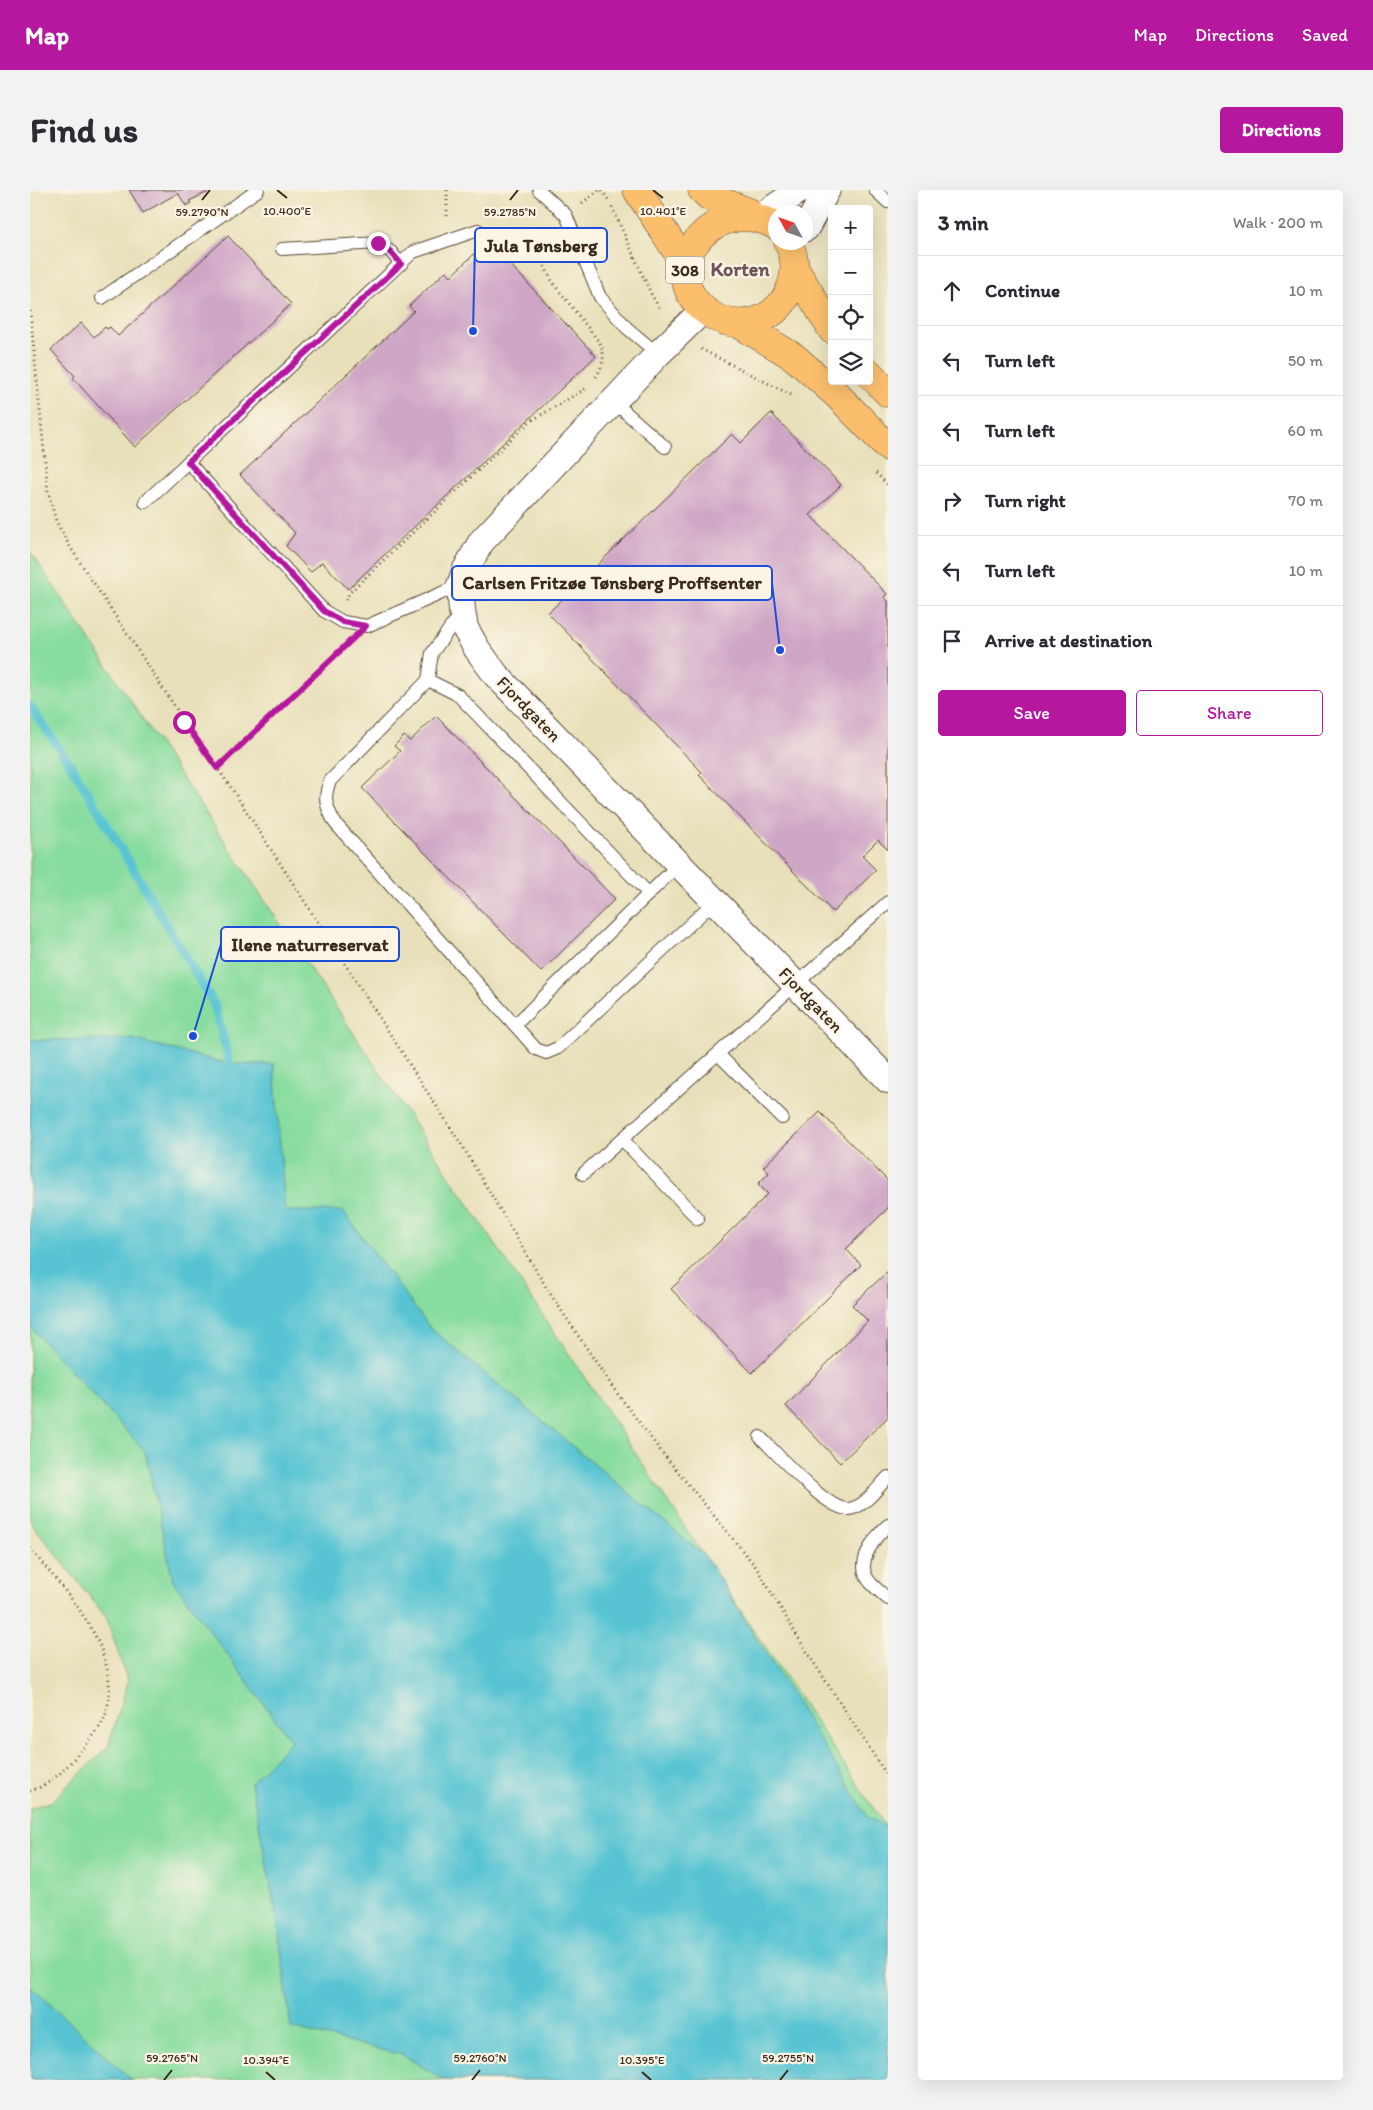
<!DOCTYPE html>
<meta charset="utf-8">
<style>
:root{--surface:#fff;--page:#f2f2f3;--text:#2b2b33;--muted:#7c7c81;--line:#e1e1e2;--accent:#b5179e}
body{margin:0;font-family:Itim,sans-serif;background:var(--page);color:var(--text)}
.controls{position:absolute;right:15px;top:15px;display:grid;overflow:hidden;border-radius:5px;box-shadow:0 5px 20px #0002}
.controls button{width:45px;height:45px;display:grid;place-items:center;padding:0;border:0;border-bottom:1px solid var(--line);background:var(--surface);color:var(--text);font:25px sans-serif}
.compass{position:absolute;left:738px;top:15px;width:45px;height:45px;border-radius:50%;background:var(--surface);box-shadow:0 5px 20px #0002;rotate:310deg}
.stop{position:absolute;width:15px;height:15px;margin:-11px;border:4px solid #b5179e;border-radius:50%;background:#fff}
.stop.end{background:#b5179e;border-color:#fff;box-shadow:0 1px 5px #0008}
.list{margin:0;padding:0;list-style:none}
h2{display:flex;justify-content:space-between;align-items:center;height:65px;margin:0;padding:0 20px;font-size:21px}
h2 small{font-size:16px;font-weight:400;color:var(--muted)}
.list li{display:grid;grid-template-columns:32px 1fr auto;gap:15px;align-items:center;box-sizing:border-box;height:70px;padding:0 20px;border-top:1px solid var(--line)}
.list b{display:block;font-size:19px;white-space:nowrap}
.list em{font-size:16px;font-style:normal;color:var(--muted)}
.actions{display:flex;gap:10px;padding:15px 20px}
.actions a{flex:1;padding:11px 0;border:1px solid var(--accent);border-radius:5px;text-align:center;font-size:18px;color:var(--accent)}
.actions .main{background:var(--accent);color:#fff}
.icon{flex:none;width:28px;height:28px;fill:none;stroke:currentColor;stroke-width:2;stroke-linecap:round;stroke-linejoin:round}
.map{position:relative;flex:none;width:858px;height:1890px;overflow:hidden;border-radius:5px}
header{display:flex;align-items:center;gap:30px;box-sizing:border-box;height:70px;padding:0 25px;background:var(--accent);color:#fff}
header strong{font-size:24px}
nav{display:flex;gap:28px;margin-inline-start:auto;font-size:18px}
.intro{display:flex;align-items:center;justify-content:space-between;box-sizing:border-box;height:120px;padding:0 30px}
h1{margin:0;font-size:35px}
.button{padding:12px 22px;border-radius:5px;background:var(--accent);color:#fff;font-size:18px;font-weight:700}
main{display:flex;gap:30px;padding:0 30px}
aside{flex:1;background:var(--surface);border-radius:5px;box-shadow:0 5px 20px #0002}
.map>svg:first-child{display:block}
.green{fill:#87dc9f;stroke:#61835e}
.water{fill:#59c4d3;stroke:#4a7778}
.lines{fill:none;stroke-linecap:round;stroke-linejoin:round}
.stream{stroke:#59c4d3;stroke-width:9}
.building{fill:#cfa6c6}
.lane-casing{stroke:#554535;stroke-width:14}
.street-casing{stroke:#554535;stroke-width:28}
.primary-casing{stroke:#554535;stroke-width:29}
.path{stroke:#554535;stroke-width:3;stroke-dasharray:1 4;stroke-linecap:butt}
.lane{stroke:#fff;stroke-width:12}
.street{stroke:#fff;stroke-width:26}
.primary{stroke:#fabe6d;stroke-width:28}
.route{stroke:#b5179e;stroke-width:6}
.ticks{fill:none;stroke:#3b2a1e;stroke-width:2}
.labels{text-anchor:middle;dominant-baseline:central;stroke-width:4.5;stroke-linejoin:round;paint-order:stroke}
.shield{fill:#fcf5e5;stroke:#75675a;stroke-width:1}
.shield-label{font-size:16px;font-weight:bold;fill:#3b2a1e}
.street-label{font-size:18px;fill:#3b2a1e;stroke:#fcf5e5}
.quarter-label{font-size:20px;font-weight:bold;fill:#6f5559;stroke:#fcf5e5}
.ticks-label{font-size:12px;text-anchor:middle;fill:#3b2a1e;stroke:#fcf5e5;stroke-width:4.5;stroke-linejoin:round;paint-order:stroke}
.leader{fill:none;stroke:#1d4ed8;stroke-width:2}
.callout-dot{fill:#1d4ed8;stroke:#fcf5e5;stroke-width:2}
.callout{fill:#fcf5e5;stroke:#1d4ed8;stroke-width:2}
.callout-label{font-size:19px;text-anchor:middle;font-weight:bold;fill:#3b2a1e}
</style>
<header>
<strong>Map</strong>
<nav><a>Map</a><a>Directions</a><a>Saved</a></nav>
</header>
<div class="intro"><h1>Find us</h1><a class="button">Directions</a></div>
<main>
<div class="map">
<svg width="858" height="1890" viewBox="0 0 858 1890">
<rect width="100%" height="100%" fill="#fcf5e5"/>
<filter id="ink" filterUnits="userSpaceOnUse"><feTurbulence type="fractalNoise" baseFrequency=".02" numOctaves="2"/><feDisplacementMap in="SourceGraphic" scale="10" xChannelSelector="R" yChannelSelector="G"/><feConvolveMatrix kernelMatrix="1 2 1 2 8 2 1 2 1" color-interpolation-filters="sRGB"/></filter>
<filter id="wash" filterUnits="userSpaceOnUse"><feTurbulence type="fractalNoise" baseFrequency=".0096" numOctaves="4" result="noise"/><feDisplacementMap in="SourceGraphic" scale="20" xChannelSelector="R" yChannelSelector="G"/><feGaussianBlur stdDeviation="1.12" result="paint"/><feColorMatrix in="noise" values="0 0 0 0 0 0 0 0 0 0 0 0 0 0 0 0 0 1.4 0 .05"/><feComposite in="paint" operator="in"/></filter>
<g filter="url(#wash)">
<rect width="100%" height="100%" fill="#e8e0ba"/>
<path class="green" d="M0,361l858,1279v250h-858v-272l21,-6 57,-55 20,-65 -22,-65 -76,-96z"/>
<g class="water">
<path d="M102,849l98,25h44l11,147h58l87,117 275,228 163,261 20,11v252h-444l-41,-25 -112,-27 -14,-109 -26,-136 40,-42 -118,-160 -28,-130 -113,-122 -2,-15v-274z"/>
<path d="M0,1796l102,94h-102z"/>
</g>
<g class="lines">
<path class="stream" d="M0,516l44,64 140,234 16,60"/>
</g>
<g id="blocks">
<g class="building">
<path d="M99,0h78l1,2 -19,9 2,2 -5,3 -8,-13 -35,20z"/>
<path d="M198,46l63,68 -156,143 -62,-69 2,-2 -24,-26 30,-27 13,14 11,-10 2,2 3,-2 8,9z"/>
<path d="M458,51l108,115 -248,233 -26,-27 -11,10 -25,-26 9,-13 -55,-58 174,-164 -5,-5 37,-35 5,5z"/>
<path d="M741,223l70,72 -31,30 77,79 -3,3 4,4v249l-10,-10 -16,16 14,14 -43,42 -134,-137 3,-3 -154,-159 184,-179 9,9z"/>
<path d="M406,526l179,183 -74,73 -179,-184 38,-37 -6,-5 10,-10 6,5z"/>
<path d="M790,922l68,69v27l-42,41 15,16 -109,108 -81,-84 97,-95 -10,-10 11,-11 -6,-6z"/>
<path d="M858,1081v146l-48,46 -54,-57 82,-85 -16,-16z"/>
</g>
</g>
</g>
<g filter="url(#ink)">
<use href="#blocks" fill-opacity="0" stroke="#554535" stroke-width="1"/>
<g class="lines">
<defs>
<g id="lane">
<path d="M509,0l27,25 34,82 27,31 31,26"/>
<path d="M845,0l13,12"/>
<path d="M252,59l96,-6 13,9 10,12"/>
<path d="M72,108l156,-108"/>
<path d="M584,212l51,45"/>
<path d="M158,272l136,149 19,11 24,4 93,-41"/>
<path d="M115,312l268,-250 65,-22"/>
<path d="M431,423l-29,40 -4,27 -98,101c-7,17 -4,26 5,42l201,226 10,4 12,-5 157,-147"/>
<path d="M398,490l30,15 191,199"/>
<path d="M485,835l164,-161"/>
<path d="M688,864l64,64"/>
<path d="M592,949l76,80"/>
<path d="M553,984l305,-272"/>
<path d="M730,1247c17,16 67,74 89,72 16,-2 29,-22 39,-32"/>
<path d="M858,1335c-12,11 -30,34 -22,51 4,9 16,17 22,23"/>
</g>
<g id="street">
<path d="M730,27l40,-27"/>
<path d="M776,38l21,-38"/>
<path d="M673,120l-45,44 -177,188 -15,27 -6,16 2,26 3,17 12,21 19,26 392,405"/>
</g>
<g id="primary">
<path d="M607,0l48,74"/>
<path d="M672,0l8,7 39,15"/>
<path d="M746,36c-61,-36 -131,48 -63,90 14,8 34,10 48,3 29,-13 42,-48 27,-77"/>
<path d="M765,79l37,61"/>
<path d="M709,134l55,33 42,37 52,53"/>
<path d="M839,183l19,20"/>
</g>
</defs>
<use href="#lane" class="lane-casing"/>
<use href="#street" class="street-casing"/>
<use href="#primary" class="primary-casing"/>
<g class="path">
<path d="M417,0v29"/>
<path d="M572,0l7,11"/>
<path d="M552,13l17,-13"/>
<path d="M582,17l40,89 9,14"/>
<path d="M467,39l30,13 21,-15"/>
<path d="M497,52l13,16 13,25 47,60c6,14 3,22 -4,34"/>
<path d="M0,121l18,180 8,30 14,26 115,175 47,67 229,355 88,148 65,97 46,61 96,117 49,82 83,128"/>
<path d="M671,159l92,47"/>
<path d="M846,283l12,12"/>
<path d="M316,410l3,-7 180,-171 56,-33"/>
<path d="M187,578l131,-124"/>
<path d="M0,1358c36,45 91,98 77,162 -3,14 -16,29 -25,39 -14,17 -30,36 -52,42"/>
</g>
<use href="#lane" class="lane"/>
<use href="#street" class="street"/>
<use href="#primary" class="primary"/>
</g>
</g>
<g class="lines" filter="url(#ink)">
<path class="route" d="M154,532l33,46 149,-142 -23,-4 -19,-11 -136,-149 213,-198 -10,-12 -13,-9"/>
</g>
<path class="ticks" d="M247,0l10,8M623,0l10,8M172,10l8,-10M480,10l8,-10M236,1882l9,8M612,1882l9,8M134,1890l8,-10M442,1890l8,-10M750,1890l8,-10"/>
<g class="labels">
<rect class="shield" x="636" y="66.5" width="38" height="27" rx="4"/>
<g class="shield-label">
<text x="655" y="80">308</text>
</g>
<g class="street-label">
<text transform="translate(499 519) rotate(46)">Fjordgaten</text>
<text transform="translate(781 810) rotate(46)">Fjordgaten</text>
</g>
<g class="quarter-label">
<text x="710" y="79">Korten</text>
</g>
</g>
<g class="ticks-label">
<text x="633" y="25">10.401°E</text>
<text x="257" y="25">10.400°E</text>
<text x="172" y="26">59.2790°N</text>
<text x="480" y="26">59.2785°N</text>
<text x="142" y="1872">59.2765°N</text>
<text x="450" y="1872">59.2760°N</text>
<text x="758" y="1872">59.2755°N</text>
<text x="236" y="1874">10.394°E</text>
<text x="612" y="1874">10.395°E</text>
</g>
<path class="leader" d="M443 141L445 55M750 460L742 393M163 846L191 754"/>
<g class="callout-dot">
<circle cx="443" cy="141" r="5"/>
<circle cx="750" cy="460" r="5"/>
<circle cx="163" cy="846" r="5"/>
</g>
<g class="callout">
<rect x="445" y="38" width="132" height="34" rx="5"/>
<rect x="422" y="376" width="320" height="34" rx="5"/>
<rect x="191" y="737" width="178" height="34" rx="5"/>
</g>
<g class="callout-label">
<text x="511" y="62">Jula Tønsberg</text>
<text x="582" y="399">Carlsen Fritzøe Tønsberg Proffsenter</text>
<text x="280" y="761">Ilene naturreservat</text>
</g>
</svg>
<div class="controls">
<button>+</button>
<button>−</button>
<button><svg class="icon" aria-label="locate" viewBox="0 0 24 24"><circle cx="12" cy="12" r="6"/><path d="M12 2v4M12 18v4M2 12h4M18 12h4"/></svg></button>
<button><svg class="icon" aria-label="layers" viewBox="0 0 24 24"><path d="M12 4l9 5-9 5-9-5zM3 14l9 5 9-5"/></svg></button>
</div>
<svg class="compass" viewBox="-18 -18 36 36"><path d="M0-13l5 13h-10z" fill="#e53935"/><path d="M0 13l5-13h-10z" fill="#7c7c81"/></svg>
<div class="stop" style="left:154px;top:532px"></div>
<div class="stop end" style="left:348px;top:53px"></div>
</div>
<aside>
<h2>3 min<small>Walk · 200 m</small></h2>
<ul class="list">
<li><svg class="icon" aria-label="ahead" viewBox="0 0 24 24"><path d="M12 20V5M6 11l6-6 6 6"/></svg><div><b>Continue</b></div><em>10 m</em></li>
<li><svg class="icon" aria-label="left" viewBox="0 0 24 24"><path d="M17 20v-9H6M10 6l-5 5 5 5"/></svg><div><b>Turn left</b></div><em>50 m</em></li>
<li><svg class="icon" aria-label="left" viewBox="0 0 24 24"><path d="M17 20v-9H6M10 6l-5 5 5 5"/></svg><div><b>Turn left</b></div><em>60 m</em></li>
<li><svg class="icon" aria-label="right" viewBox="0 0 24 24"><path d="M7 20v-9h11M14 6l5 5-5 5"/></svg><div><b>Turn right</b></div><em>70 m</em></li>
<li><svg class="icon" aria-label="left" viewBox="0 0 24 24"><path d="M17 20v-9H6M10 6l-5 5 5 5"/></svg><div><b>Turn left</b></div><em>10 m</em></li>
<li><svg class="icon" aria-label="arrive" viewBox="0 0 24 24"><path d="M6 21V4h12l-3 4 3 4H6"/></svg><div><b>Arrive at destination</b></div></li>
</ul>
<div class="actions"><a class="main">Save</a><a>Share</a></div>
</aside>
</main>
